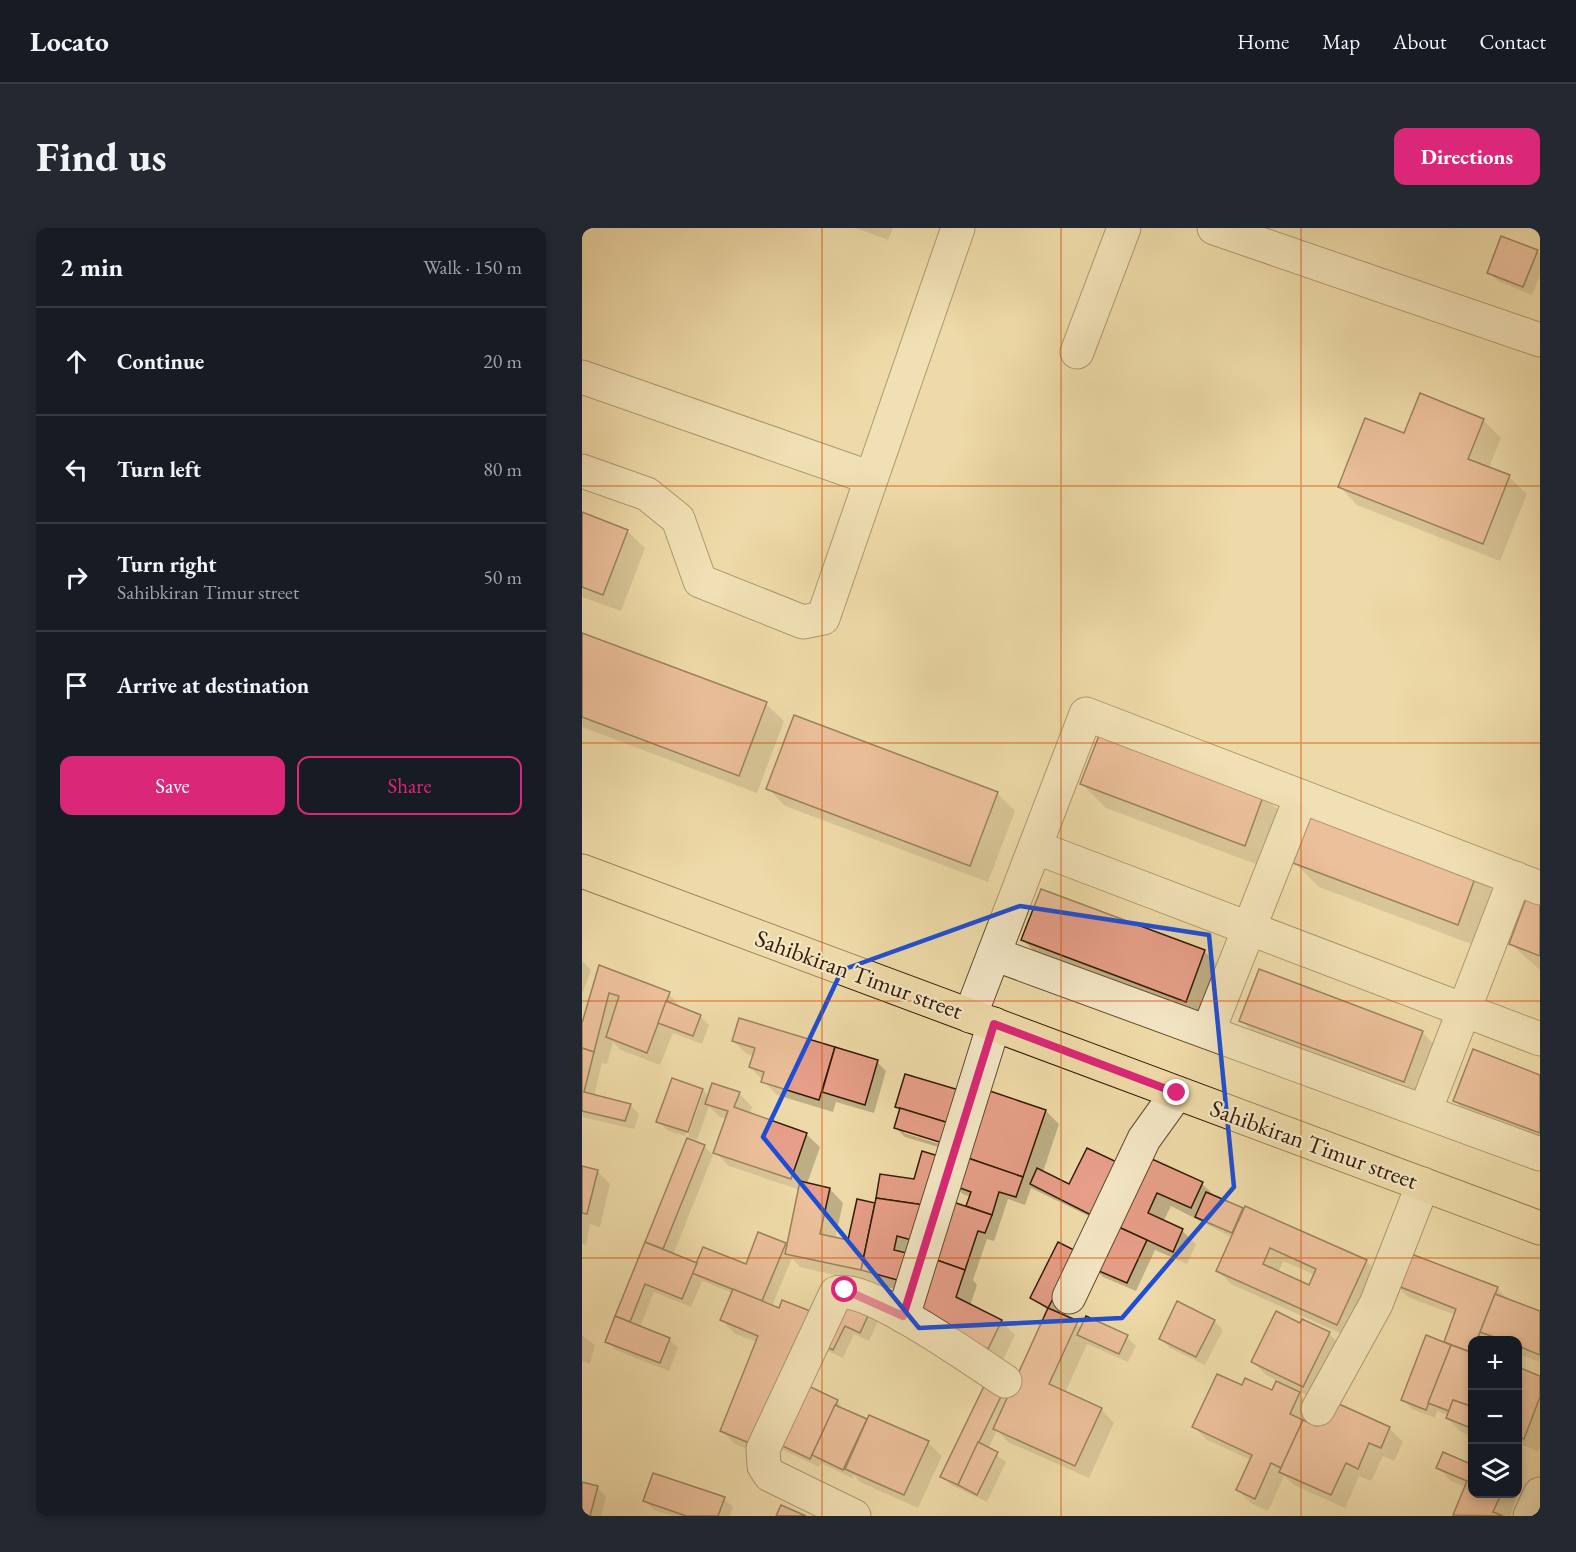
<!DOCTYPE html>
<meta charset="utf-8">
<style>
:root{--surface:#171b24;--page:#242831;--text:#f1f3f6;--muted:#9ea1a6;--line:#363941;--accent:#db2777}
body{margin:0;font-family:"EB Garamond",serif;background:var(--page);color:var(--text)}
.controls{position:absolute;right:18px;bottom:18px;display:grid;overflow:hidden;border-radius:12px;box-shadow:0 3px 9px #0003}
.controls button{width:54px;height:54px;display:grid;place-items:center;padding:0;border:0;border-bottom:2px solid var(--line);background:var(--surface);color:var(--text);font:30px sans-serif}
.stop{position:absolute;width:18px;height:18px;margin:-14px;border:4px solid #db2777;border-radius:50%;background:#fff}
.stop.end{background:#db2777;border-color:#fff;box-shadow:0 2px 6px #0008}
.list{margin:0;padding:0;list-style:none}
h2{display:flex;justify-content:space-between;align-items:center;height:78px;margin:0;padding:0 24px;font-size:26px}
h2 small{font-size:20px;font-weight:400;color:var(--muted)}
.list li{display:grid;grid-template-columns:39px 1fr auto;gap:18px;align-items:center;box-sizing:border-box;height:108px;padding:0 24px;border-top:2px solid var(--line)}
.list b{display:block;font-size:22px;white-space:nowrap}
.list p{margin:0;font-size:20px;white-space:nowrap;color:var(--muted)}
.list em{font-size:20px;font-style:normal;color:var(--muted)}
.actions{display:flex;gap:12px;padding:18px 24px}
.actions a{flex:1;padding:14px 0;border:2px solid var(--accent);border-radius:12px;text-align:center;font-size:21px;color:var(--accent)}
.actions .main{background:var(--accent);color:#fff}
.icon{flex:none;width:33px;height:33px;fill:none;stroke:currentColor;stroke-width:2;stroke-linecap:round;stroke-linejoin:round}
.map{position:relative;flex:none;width:958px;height:1288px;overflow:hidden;border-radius:12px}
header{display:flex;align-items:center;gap:36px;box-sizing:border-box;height:84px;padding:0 30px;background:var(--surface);border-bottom:2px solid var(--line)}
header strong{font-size:28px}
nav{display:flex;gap:33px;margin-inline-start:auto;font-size:21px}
.intro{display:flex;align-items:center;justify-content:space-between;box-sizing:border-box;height:144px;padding:0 36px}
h1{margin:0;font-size:42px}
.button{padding:15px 27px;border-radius:12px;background:var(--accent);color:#fff;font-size:21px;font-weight:700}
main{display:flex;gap:36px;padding:0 36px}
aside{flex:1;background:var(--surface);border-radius:12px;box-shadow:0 3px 9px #0003}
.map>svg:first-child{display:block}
.shadow{fill:#0003;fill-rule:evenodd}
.building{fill:#e79f89;stroke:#351a05;stroke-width:1.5;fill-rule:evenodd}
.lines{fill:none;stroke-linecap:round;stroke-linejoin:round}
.minor-casing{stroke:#634a2e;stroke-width:35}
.major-casing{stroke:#351a05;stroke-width:35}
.minor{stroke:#f4e7c6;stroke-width:33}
.major{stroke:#eedaa8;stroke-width:33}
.route{stroke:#db2777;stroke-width:8}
.marked{fill:none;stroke:#1d4ed8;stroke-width:4.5;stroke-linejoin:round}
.grid{fill:none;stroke:#cd500b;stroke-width:1.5;stroke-opacity:0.55}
.labels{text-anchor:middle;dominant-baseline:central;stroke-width:4.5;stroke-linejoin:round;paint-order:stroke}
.street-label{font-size:24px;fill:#351a05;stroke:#f4e7c6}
</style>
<header>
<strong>Locato</strong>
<nav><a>Home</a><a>Map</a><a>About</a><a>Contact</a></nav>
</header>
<div class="intro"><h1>Find us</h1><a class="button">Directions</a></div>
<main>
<aside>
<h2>2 min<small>Walk · 150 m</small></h2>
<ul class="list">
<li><svg class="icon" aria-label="ahead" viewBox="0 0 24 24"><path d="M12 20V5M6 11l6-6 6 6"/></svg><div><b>Continue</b></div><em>20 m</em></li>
<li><svg class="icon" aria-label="left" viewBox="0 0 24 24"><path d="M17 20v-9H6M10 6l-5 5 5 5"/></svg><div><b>Turn left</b></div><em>80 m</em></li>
<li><svg class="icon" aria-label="right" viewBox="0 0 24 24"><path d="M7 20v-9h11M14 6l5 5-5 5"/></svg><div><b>Turn right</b><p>Sahibkiran Timur street</p></div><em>50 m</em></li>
<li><svg class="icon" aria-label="arrive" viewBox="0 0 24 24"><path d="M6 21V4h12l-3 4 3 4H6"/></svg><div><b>Arrive at destination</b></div></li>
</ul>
<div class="actions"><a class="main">Save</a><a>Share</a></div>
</aside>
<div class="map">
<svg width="958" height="1288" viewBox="0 0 958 1288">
<rect width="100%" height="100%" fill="#eedaa8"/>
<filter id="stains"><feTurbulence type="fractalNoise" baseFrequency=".00333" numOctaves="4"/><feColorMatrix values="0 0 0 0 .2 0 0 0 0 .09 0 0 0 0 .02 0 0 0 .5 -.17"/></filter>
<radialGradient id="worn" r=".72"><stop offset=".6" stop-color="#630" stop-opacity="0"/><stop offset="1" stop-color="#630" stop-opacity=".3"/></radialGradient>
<g class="shadow">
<path d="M274,0h37l-5,12z"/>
<path d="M955,23l3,3v21l-8,20 -34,-14 -9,-9z"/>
<path d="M901,192l18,18 -12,30 20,9 18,17 -27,67 -143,-56 -17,-18 64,-52z"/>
<path d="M0,286l45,17 18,17 -24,63 -39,-14z"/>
<path d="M0,406l184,70 18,17 -27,72 -175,-66z"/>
<path d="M500,556l182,12 24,24 -19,49 -163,-61z"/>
<path d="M186,560l229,5 18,18 -27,71 -203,-76z"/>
<path d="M713,635l181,11 25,25 -19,49 -163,-61z"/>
<path d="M460,663l163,61 24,24 -19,49 -163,-61 -24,-24z"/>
<path d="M958,671v71l-29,-26z"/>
<path d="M0,733l9,9 -9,24z"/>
<path d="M18,739l69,27 13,15 18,7 9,9 -7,19 -29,-11 -13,32 -39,-15 -8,-8 -6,22 -5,-1 -8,33 36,9 9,9 -5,15 -52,-12v-89z"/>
<path d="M158,792l137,42 9,9 -12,42 -38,-11 -3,10 -56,-17 -27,-28 4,-11 -7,-2 -14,-13z"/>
<path d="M659,792l181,12 25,25 -19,49 -163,-61z"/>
<path d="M892,823l66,25v71l-61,-22 -24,-24z"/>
<path d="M120,862l7,6 30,-3 13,14 -2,7 56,20 14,13 -13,37 23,5 13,14 -8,36 14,3 118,-34 4,-11 -8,-3 -9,-9 1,-33 -50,-15 -9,-9 5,-17 -5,-4 72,-13 78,17 13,13 -16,48 62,52 -74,-36 -6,17 -17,-6 -14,42 -7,-2 -14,41 4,5 -7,21 31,15 14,14 -13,27 -81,-67 -121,-28 -8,-9 -20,48 40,7 30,-18 38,22 -11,24 -15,-7 -11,24 -15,-7 -8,-8 -17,41 34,17 8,10 23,11 60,21 14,13 -24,52 -58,-26 -6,-7 -2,3 -31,-15 -2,4 -38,-18 -9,11 -37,-16 -13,-13 35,-89 -22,-8 -13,-14 11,-27 -31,-12 -11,26 -37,-15 -14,35 29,12 9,9 -9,23 -53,-21 -9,-9 81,-201 16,6 9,9 -40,100 24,10 49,1 39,-22 3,3 12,-57 -71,-24 -14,-14 12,-33 -7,-2 -11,-11 -12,34 -9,-3 15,-44h-3l-15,43 -18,-6 -9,-9zM322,902l50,15 -1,3 -49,-15z"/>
<path d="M562,929l58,27 14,13 28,15 122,49 13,13 -28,64 -120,-54 -13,-13 15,-33 -62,-32 -8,16 19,9 14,13 -9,20 -32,-14 -19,41 -33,-14 -9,-9zM701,1033l32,14 -5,12 -32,-14z"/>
<path d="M0,939l15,4 13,13 -10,43 -10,-3 -4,21 -4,-1z"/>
<path d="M504,1034l-27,52 23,14 45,9 9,9 -8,16 -41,-18 -22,49 36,16 13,14 -25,55 -81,-36 -11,-12 -9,19 18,13 -19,40 -36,-17 -9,-9 48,-98 22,13 37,-80 -17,-13z"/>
<path d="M813,1056l102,4 13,13 30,11v50l-22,-8v-14h-45v96l-12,-4 -14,-14 1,-3 -11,-4 -2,7 -23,-9 -9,-9 47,-54 -5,-4 10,-27 -47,-18z"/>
<path d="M632,1093l9,9 -18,35 -35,-17 -9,-9z"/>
<path d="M721,1093l26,13 14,13 -26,53 -22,-10 17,17 -7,15 13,6 12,-26 60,27 13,13 -9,19 -11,-5 -12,25 -12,-5 -14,32 -51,-23 -10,-9 -16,35 -17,-8 -13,-13 13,-30 -44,-20 -13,-13 49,-40 30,5 5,-11 -12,-6 -13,-13z"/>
<path d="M0,1107l13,10 -5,19 -8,-3z"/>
<path d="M936,1141l22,8v68l-2,6 -20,-8z"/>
<path d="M856,1239h35v27l45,-1 -8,23h-54l10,-29 -15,-6z"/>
<path d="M0,1256l16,4 8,9 -5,19h-19z"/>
<path d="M142,1271l9,8 -3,9h-58l-18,-6 -9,-9z"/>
</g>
<g class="building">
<path d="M919,8l37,14 -15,37 -36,-14z"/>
<path d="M838,165l64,26 -16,40 42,16 -27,69 -145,-57 27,-69 39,15z"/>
<path d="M0,284l46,18 -25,65 -21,-8z"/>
<path d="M0,405l185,69 -28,74 -157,-59z"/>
<path d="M212,487l204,77 -28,74 -204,-77z"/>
<path d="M518,505l164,61 -19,52 -165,-62z"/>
<path d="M731,583l164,62 -19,52 -165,-62z"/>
<path d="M459,661l164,61 -19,52 -165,-62z"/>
<path d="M946,665l12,4v59l-31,-12z"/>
<path d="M17,737l71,27 -23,61 -41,-16 13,-41 -10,-3 -15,59 -12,-4v-25z"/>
<path d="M677,741l164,62 -19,51 -165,-61z"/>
<path d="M84,773l35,14 -8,21 -35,-13z"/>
<path d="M157,790l96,29 -16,53 -58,-18 3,-10 -15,-5 6,-19 -23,-7z"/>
<path d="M253,819l43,13 -13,45 -43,-13z"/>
<path d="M0,820l12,4 -10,40 47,12 -6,17 -43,-10z"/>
<path d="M891,821l67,26v58l-87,-32z"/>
<path d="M323,846l64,19 -10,33 -64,-19z"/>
<path d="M90,850l31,11 -15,43 -32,-10z"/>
<path d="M130,855l28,9 -6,15 73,26 -16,46 -78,-26 15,-42 -23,-7z"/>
<path d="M402,861l62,21 -23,67 -61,-21z"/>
<path d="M318,880l52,16 -6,20 -52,-16z"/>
<path d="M105,910l18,7 -42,104 -18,-7z"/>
<path d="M505,920l34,16 -26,53 -65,-33 7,-16 32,16z"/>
<path d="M340,923l23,7 -14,48 -55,-8 4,-24 34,5z"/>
<path d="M561,927l60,27 -12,26 -34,-15 -9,20 35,16 -10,23 -61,-28z"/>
<path d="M380,928l61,21 -7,20 -17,-5 -7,23 -26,-9 5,-14 -19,-7z"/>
<path d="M0,938l16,4 -11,44 -5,-1z"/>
<path d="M218,953l30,7 -10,46 28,6 9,-41 18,4 -14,67 -76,-16z"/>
<path d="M624,964l37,16 -11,25 -37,-16z"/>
<path d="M294,970l55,8 -9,37 -25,-7 -3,14 25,6 -7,28 -51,-14z"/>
<path d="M365,972l45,15 -7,18 -7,-2 -13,39 -37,-13z"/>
<path d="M663,978l122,54 -30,65 -121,-54zM688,1020l46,21 -7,16 -46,-21z"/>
<path d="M530,996l35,16 -20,43 -35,-15z"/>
<path d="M176,1004l28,11 -24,58 -70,-28 11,-26 43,17z"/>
<path d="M63,1014l52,21 -15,36 -37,-15 -15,38 -15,-6z"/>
<path d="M476,1014l20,10 -30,56 -18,-10z"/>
<path d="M824,1024l92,35 -21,53h-4v13l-29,-11 12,-33 -63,-25z"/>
<path d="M349,1030l34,12 -9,27 46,23 -14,29 -75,-37z"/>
<path d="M151,1061l46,19 3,-8 31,12 -54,135 -39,-16 38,-95 -38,-16z"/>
<path d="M259,1065l31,14 -12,26 -15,-7 -12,24 -16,-8z"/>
<path d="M913,1066l45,17v44l-22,-9v-6h-16l-22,-8z"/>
<path d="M595,1073l38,19 -19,37 -37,-18z"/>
<path d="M466,1080l30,13 -29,63 53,24 -27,58 -82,-37z"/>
<path d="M694,1083l24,12 2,-4 28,13 -27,55 -52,-25z"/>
<path d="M33,1088l55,22 -10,25 -55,-21z"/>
<path d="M504,1088l42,19 -9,19 -42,-19z"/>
<path d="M844,1107l25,10 -25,65 -25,-10z"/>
<path d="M869,1117l22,8v54l-20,-7 -4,11 -21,-8z"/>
<path d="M936,1139l22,9v21l-16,42 -6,-3z"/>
<path d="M635,1146l25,11 3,-7 27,12 4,-9 24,11 -10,22 13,6 -22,48 -10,-5 -16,36 -19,-9 16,-35 -60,-28z"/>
<path d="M407,1148l18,8 -49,101 -18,-8z"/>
<path d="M216,1153l40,19 -28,59 -40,-19z"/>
<path d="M748,1172l60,27 -9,21 -12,-5 -11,26 -12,-6 -15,32 -52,-23 24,-52 14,6z"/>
<path d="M871,1172l20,7v22l-27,-11z"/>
<path d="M253,1177l32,14 -24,51 -31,-15z"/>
<path d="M287,1187l60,26 -25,54 -59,-26z"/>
<path d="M396,1214l20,10 -21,43 -19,-10z"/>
<path d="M861,1224l30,13v29h28l-8,18 10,4 -50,-1 14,-34 -31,-13z"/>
<path d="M71,1245l72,24 -7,19h-32l-43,-15z"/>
<path d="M0,1254l16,4 -8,30h-8z"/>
<path d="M199,1277l25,11h-30z"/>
</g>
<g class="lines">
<defs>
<g id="minor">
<path d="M632,0l326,112"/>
<path d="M495,124l47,-124"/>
<path d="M0,149l289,101"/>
<path d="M0,243l65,23 31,25 22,62 103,41 20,-4 135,-390"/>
<path d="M453,619l505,192"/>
<path d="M412,726l546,200"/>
<path d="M388,788l116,-302 454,174"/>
<path d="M626,804l93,-235"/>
<path d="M843,883l90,-233"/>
<path d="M487,1069l75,-158 33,-46"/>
<path d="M321,1088l91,-292"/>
<path d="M736,1181l58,-105 47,-120"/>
<path d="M272,1288l-84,-41 -6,-9 -1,-17 73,-156c32,-9 138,68 169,88"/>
<path d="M948,1288l10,-22"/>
</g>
<path id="major" d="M0,643l958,357"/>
</defs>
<use href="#minor" class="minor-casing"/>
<use href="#major" class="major-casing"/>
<use href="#minor" class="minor"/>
<use href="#major" class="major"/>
</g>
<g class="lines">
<path class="route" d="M263,1062l58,26 91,-292 183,69"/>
</g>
<path d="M0 0H958V1288H0ZM438,678l189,29 25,252 -112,131 -203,10 -156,-191 79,-167z" fill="#eedaa8" fill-opacity=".55" fill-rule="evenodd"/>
<path class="marked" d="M438,678l189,29 25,252 -112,131 -203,10 -156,-191 79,-167z"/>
<path class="grid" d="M240,0v1288M479,0v1288M719,0v1288M0,258h958M0,515h958M0,773h958M0,1030h958"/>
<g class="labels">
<g class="street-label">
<text transform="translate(277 746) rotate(20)">Sahibkiran Timur street</text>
<text transform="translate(732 916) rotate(20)">Sahibkiran Timur street</text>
</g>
</g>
<rect width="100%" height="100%" filter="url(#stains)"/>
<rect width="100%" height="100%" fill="url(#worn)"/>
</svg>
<div class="controls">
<button>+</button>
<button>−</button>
<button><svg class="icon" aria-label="layers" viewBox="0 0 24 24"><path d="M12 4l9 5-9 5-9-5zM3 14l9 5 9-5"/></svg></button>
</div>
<div class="stop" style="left:263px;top:1062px"></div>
<div class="stop end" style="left:595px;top:865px"></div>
</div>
</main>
